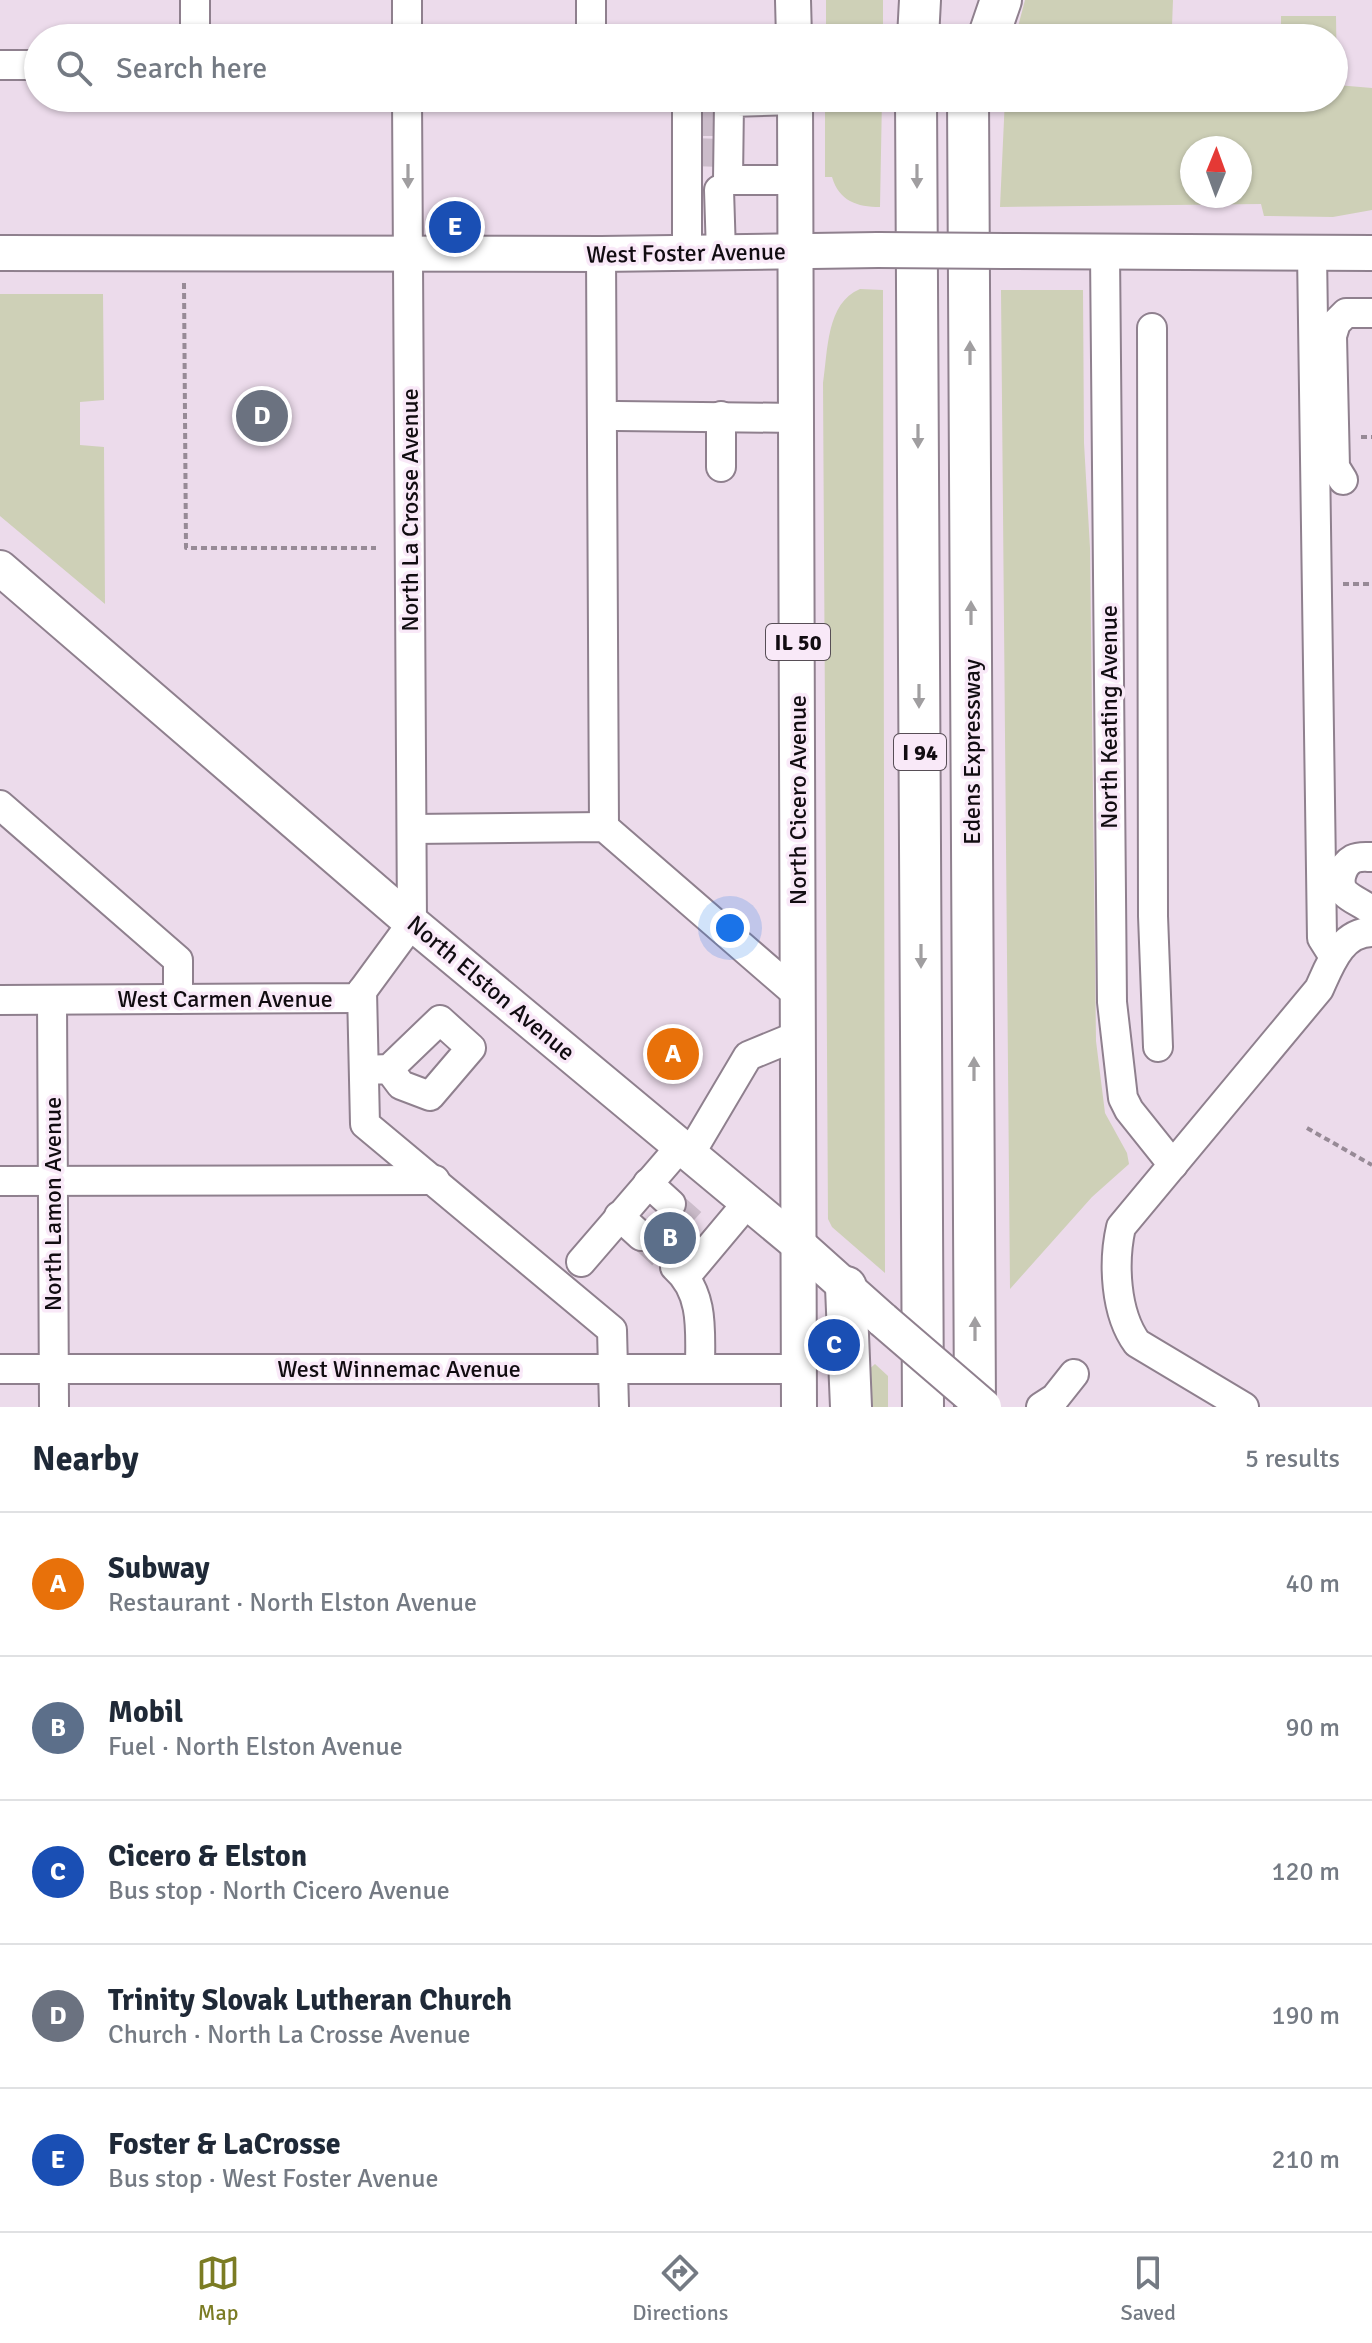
<!DOCTYPE html>
<meta charset="utf-8">
<style>
:root{--surface:#fff;--page:#f6f6f7;--text:#1f2937;--muted:#747a83;--line:#e0e1e3;--accent:#7b7c24}
body{margin:0;font-family:Signika,sans-serif;background:var(--page);color:var(--text)}
.compass{position:absolute;left:1180px;top:136px;width:72px;height:72px;border-radius:50%;background:var(--surface);box-shadow:0 2px 6px #0004;rotate:1deg}
.you{position:absolute;left:730px;top:928px;width:28px;height:28px;margin:-20px;border:6px solid #fff;border-radius:50%;background:#1a73e8;box-shadow:0 0 0 12px #1a73e833}
.badge{display:grid;place-items:center;width:52px;height:52px;border-radius:50%;background:var(--accent);color:#fff;font-size:26px;font-weight:700}
.pin{position:absolute;translate:-50% -50%;border:4px solid #fff;box-shadow:0 2px 8px #0006}
.list{margin:0;padding:0;list-style:none}
h2{display:flex;justify-content:space-between;align-items:center;height:104px;margin:0;padding:0 32px;font-size:34px}
h2 small{font-size:26px;font-weight:400;color:var(--muted)}
.list li{display:grid;grid-template-columns:52px 1fr auto;gap:24px;align-items:center;box-sizing:border-box;height:144px;padding:0 32px;border-top:2px solid var(--line)}
.list b{display:block;font-size:30px;white-space:nowrap}
.list p{margin:0;font-size:26px;white-space:nowrap;color:var(--muted)}
.list em{font-size:26px;font-style:normal;color:var(--muted)}
.icon{flex:none;width:44px;height:44px;fill:none;stroke:currentColor;stroke-width:2;stroke-linecap:round;stroke-linejoin:round}
.map{position:relative;flex:none;width:1372px;height:1407px;overflow:hidden}
.search{position:absolute;background:var(--surface);box-shadow:0 2px 6px #0004;left:24px;right:24px;top:24px;height:88px;display:flex;align-items:center;gap:20px;box-sizing:border-box;padding:0 28px;border-radius:44px;color:var(--muted);font-size:30px}
.sheet{height:824px;background:var(--surface)}
nav{display:flex;justify-content:space-around;align-items:center;box-sizing:border-box;height:112px;border-top:2px solid var(--line);background:var(--surface);font-size:22px;color:var(--muted)}
nav a{display:grid;justify-items:center;gap:4px}
nav .on{color:var(--accent)}
.map>svg:first-child{display:block}
.green{fill:#ced0b7;fill-rule:evenodd}
.lines{fill:none;stroke-linecap:round;stroke-linejoin:round}
.minor-tunnel{stroke:#cbbcca;stroke-width:28;stroke-dasharray:28 14;stroke-linecap:butt}
.minor-casing{stroke:#8f808e;stroke-width:32}
.major-casing{stroke:#8f808e;stroke-width:38}
.highway-casing{stroke:#8f808e;stroke-width:44}
.path{stroke:#978a96;stroke-width:4;stroke-dasharray:6 4;stroke-linecap:butt}
.minor{stroke:#fff;stroke-width:28}
.major{stroke:#fff;stroke-width:34}
.highway{stroke:#fff;stroke-width:40}
.major-bridge-casing{stroke:#8f808e;stroke-width:38;stroke-linecap:butt}
.major-bridge{stroke:#fff;stroke-width:34}
.oneway{fill:#a09ea0}
.labels{text-anchor:middle;dominant-baseline:central;stroke-width:7;stroke-linejoin:round;paint-order:stroke}
.shield{fill:#f9e9f8;stroke:#574e56;stroke-width:2}
.shield-label{font-size:22px;font-weight:bold;fill:#110c11}
.street-label{font-size:24px;fill:#110c11;stroke:#f9e9f8}
</style>
<div class="map">
<svg width="1372" height="1407" viewBox="0 0 1372 1407">
<rect width="100%" height="100%" fill="#ecdbeb"/>
<g class="green">
<rect x="826" y="0" width="57" height="38"/>
<path d="M1025,0h148l-1,26 15,12h-172z"/>
<path d="M1281,16h55l1,69 35,3v122l-39,7 -69,-1 -3,-12 -261,3 5,-109h329v-60h-53zM1192,148h48v48h-48z"/>
<path d="M825,98h57l-2,109c-23,0 -41,-6 -48,-30h-7z"/>
<path d="M860,289l23,1 2,983 -53,-46 -4,-8 -5,-836c5,-32 3,-80 37,-94z"/>
<path d="M1001,290h82l1,153 6,105 6,493 9,72 22,40 2,11 -37,33 -82,92z"/>
<path d="M0,294h103l1,106 -24,2v43l24,2 1,157 -105,-88z"/>
<path d="M875,1364l13,12v31h-22v-35z"/>
</g>
<g class="lines">
<g class="minor-tunnel">
<path d="M693,122h28"/>
<path d="M693,152l28,1"/>
<path d="M671,1204l34,30"/>
<path d="M641,1236l34,31"/>
</g>
<defs>
<g id="minor">
<path d="M195,0v38"/>
<path d="M407,0v38"/>
<path d="M591,0v38"/>
<path d="M0,65h38"/>
<path d="M687,98v156"/>
<path d="M795,100l-66,2 -1,78h67"/>
<path d="M719,190l2,63"/>
<path d="M1105,253l7,749 11,96 6,12 44,55"/>
<path d="M1312,253l10,685 12,19"/>
<path d="M601,254l3,573"/>
<path d="M1152,328l1,588 5,131"/>
<path d="M617,416l180,2"/>
<path d="M721,416v51"/>
<path d="M1343,480l-8,-13 -3,-131 4,-13 10,-10h26"/>
<path d="M0,805l178,155v39"/>
<path d="M412,829l192,-2 195,169"/>
<path d="M1372,857c-7,0 -13,-1 -19,2 -11,6 -17,24 -8,34 7,7 19,11 27,18"/>
<path d="M362,991l3,133 247,206 2,77"/>
<path d="M0,1000l357,-2 55,-75 -5,-825"/>
<path d="M52,1000l2,407"/>
<path d="M364,1070l25,-1 51,-49 31,28 -41,48 -29,-11 -12,-16"/>
<path d="M690,1154l58,-98 51,-21"/>
<path d="M0,1181l435,-1"/>
<path d="M648,1183l23,21"/>
<path d="M619,1216l22,20"/>
<path d="M581,1262l100,-116"/>
<path d="M675,1267c30,26 25,66 25,102"/>
<path d="M686,1276l62,-74"/>
<path d="M0,1369h799"/>
<path d="M1041,1407l14,-9 19,-24"/>
<path d="M1244,1407l-107,-64c-22,-30 -24,-81 -16,-116l198,-238c11,-24 22,-57 53,-57"/>
</g>
<g id="major">
<path d="M793,0l1,38"/>
<path d="M795,98l4,1309"/>
<path d="M1005,251l367,2"/>
<path d="M0,253l601,1 277,-4"/>
<path d="M0,568l412,355 387,322 84,75"/>
</g>
<g id="highway">
<path d="M918,38l2,-38"/>
<path d="M988,38l13,-38"/>
<path d="M916,98l7,1309"/>
<path d="M968,98l7,1309"/>
<path d="M846,1287l5,120"/>
</g>
</defs>
<use href="#minor" class="minor-casing"/>
<use href="#major" class="major-casing"/>
<use href="#highway" class="highway-casing"/>
<g class="path">
<path d="M184,283l2,265h190"/>
<path d="M1361,437h11"/>
<path d="M1343,584h29"/>
<path d="M1307,1128l65,37"/>
</g>
<use href="#minor" class="minor"/>
<use href="#major" class="major"/>
<use href="#highway" class="highway"/>
<defs>
<g id="major-bridge">
<path d="M878,250l127,1"/>
<path d="M883,1320l101,87"/>
</g>
</defs>
<use href="#major-bridge" class="major-bridge-casing"/>
<use href="#major-bridge" class="major-bridge"/>
</g>
<defs><path id="oneway-solid" d="M-6-.8H1V-3.2L6.5 0L1 3.2V.8H-6Z" transform="scale(2)"/></defs>
<g class="oneway">
<use href="#oneway-solid" transform="translate(408 176) rotate(90)"/>
<use href="#oneway-solid" transform="translate(917 176) rotate(90)"/>
<use href="#oneway-solid" transform="translate(970 353) rotate(-90)"/>
<use href="#oneway-solid" transform="translate(918 436) rotate(90)"/>
<use href="#oneway-solid" transform="translate(971 613) rotate(-90)"/>
<use href="#oneway-solid" transform="translate(919 696) rotate(90)"/>
<use href="#oneway-solid" transform="translate(921 956) rotate(90)"/>
<use href="#oneway-solid" transform="translate(974 1069) rotate(-90)"/>
<use href="#oneway-solid" transform="translate(975 1329) rotate(-90)"/>
</g>
<g class="labels">
<g class="shield">
<rect x="766" y="624" width="64" height="36" rx="6"/>
<rect x="894" y="734" width="52" height="36" rx="6"/>
</g>
<g class="shield-label">
<text x="798" y="642">IL 50</text>
<text x="920" y="752">I 94</text>
</g>
<g class="street-label">
<text transform="translate(686 253) rotate(-1)">West Foster Avenue</text>
<text transform="translate(410 510) rotate(-90)">North La Crosse Avenue</text>
<text transform="translate(1109 717) rotate(-90)">North Keating Avenue</text>
<text transform="translate(972 752) rotate(-90)">Edens Expressway</text>
<text transform="translate(798 800) rotate(-90)">North Cicero Avenue</text>
<text transform="translate(491 988) rotate(40)">North Elston Avenue</text>
<text x="225" y="999">West Carmen Avenue</text>
<text transform="translate(53 1204) rotate(-90)">North Lamon Avenue</text>
<text x="399" y="1369">West Winnemac Avenue</text>
</g>
</g>
</svg>
<svg class="compass" viewBox="-18 -18 36 36"><path d="M0-13l5 13h-10z" fill="#e53935"/><path d="M0 13l5-13h-10z" fill="#747a83"/></svg>
<div class="you"></div>
<div class="pin badge" style="left:673px;top:1054px;background:#e8710a">A</div>
<div class="pin badge" style="left:670px;top:1238px;background:#5c6f8a">B</div>
<div class="pin badge" style="left:834px;top:1345px;background:#1a4fb4">C</div>
<div class="pin badge" style="left:262px;top:416px;background:#6b7280">D</div>
<div class="pin badge" style="left:455px;top:227px;background:#1a4fb4">E</div>
<div class="search"><svg class="icon" aria-label="search" viewBox="0 0 24 24"><circle cx="10" cy="10" r="6"/><path d="M15 15l6 6"/></svg>Search here</div>
</div>
<section class="sheet">
<h2>Nearby<small>5 results</small></h2>
<ul class="list">
<li><span class="badge" style="background:#e8710a">A</span><div><b>Subway</b><p>Restaurant · North Elston Avenue</p></div><em>40 m</em></li>
<li><span class="badge" style="background:#5c6f8a">B</span><div><b>Mobil</b><p>Fuel · North Elston Avenue</p></div><em>90 m</em></li>
<li><span class="badge" style="background:#1a4fb4">C</span><div><b>Cicero &amp; Elston</b><p>Bus stop · North Cicero Avenue</p></div><em>120 m</em></li>
<li><span class="badge" style="background:#6b7280">D</span><div><b>Trinity Slovak Lutheran Church</b><p>Church · North La Crosse Avenue</p></div><em>190 m</em></li>
<li><span class="badge" style="background:#1a4fb4">E</span><div><b>Foster &amp; LaCrosse</b><p>Bus stop · West Foster Avenue</p></div><em>210 m</em></li>
</ul>
</section>
<nav>
<a class="on"><svg class="icon" aria-label="map" viewBox="0 0 24 24"><path d="M3 6l6-2 6 2 6-2v14l-6 2-6-2-6 2zM9 4v14M15 6v14"/></svg>Map</a>
<a><svg class="icon" aria-label="directions" viewBox="0 0 24 24"><path d="M12 3l9 9-9 9-9-9zM9 14v-3h6M13 9l2 2-2 2"/></svg>Directions</a>
<a><svg class="icon" aria-label="saved" viewBox="0 0 24 24"><path d="M7 4h10v16l-5-4-5 4z"/></svg>Saved</a>
</nav>
